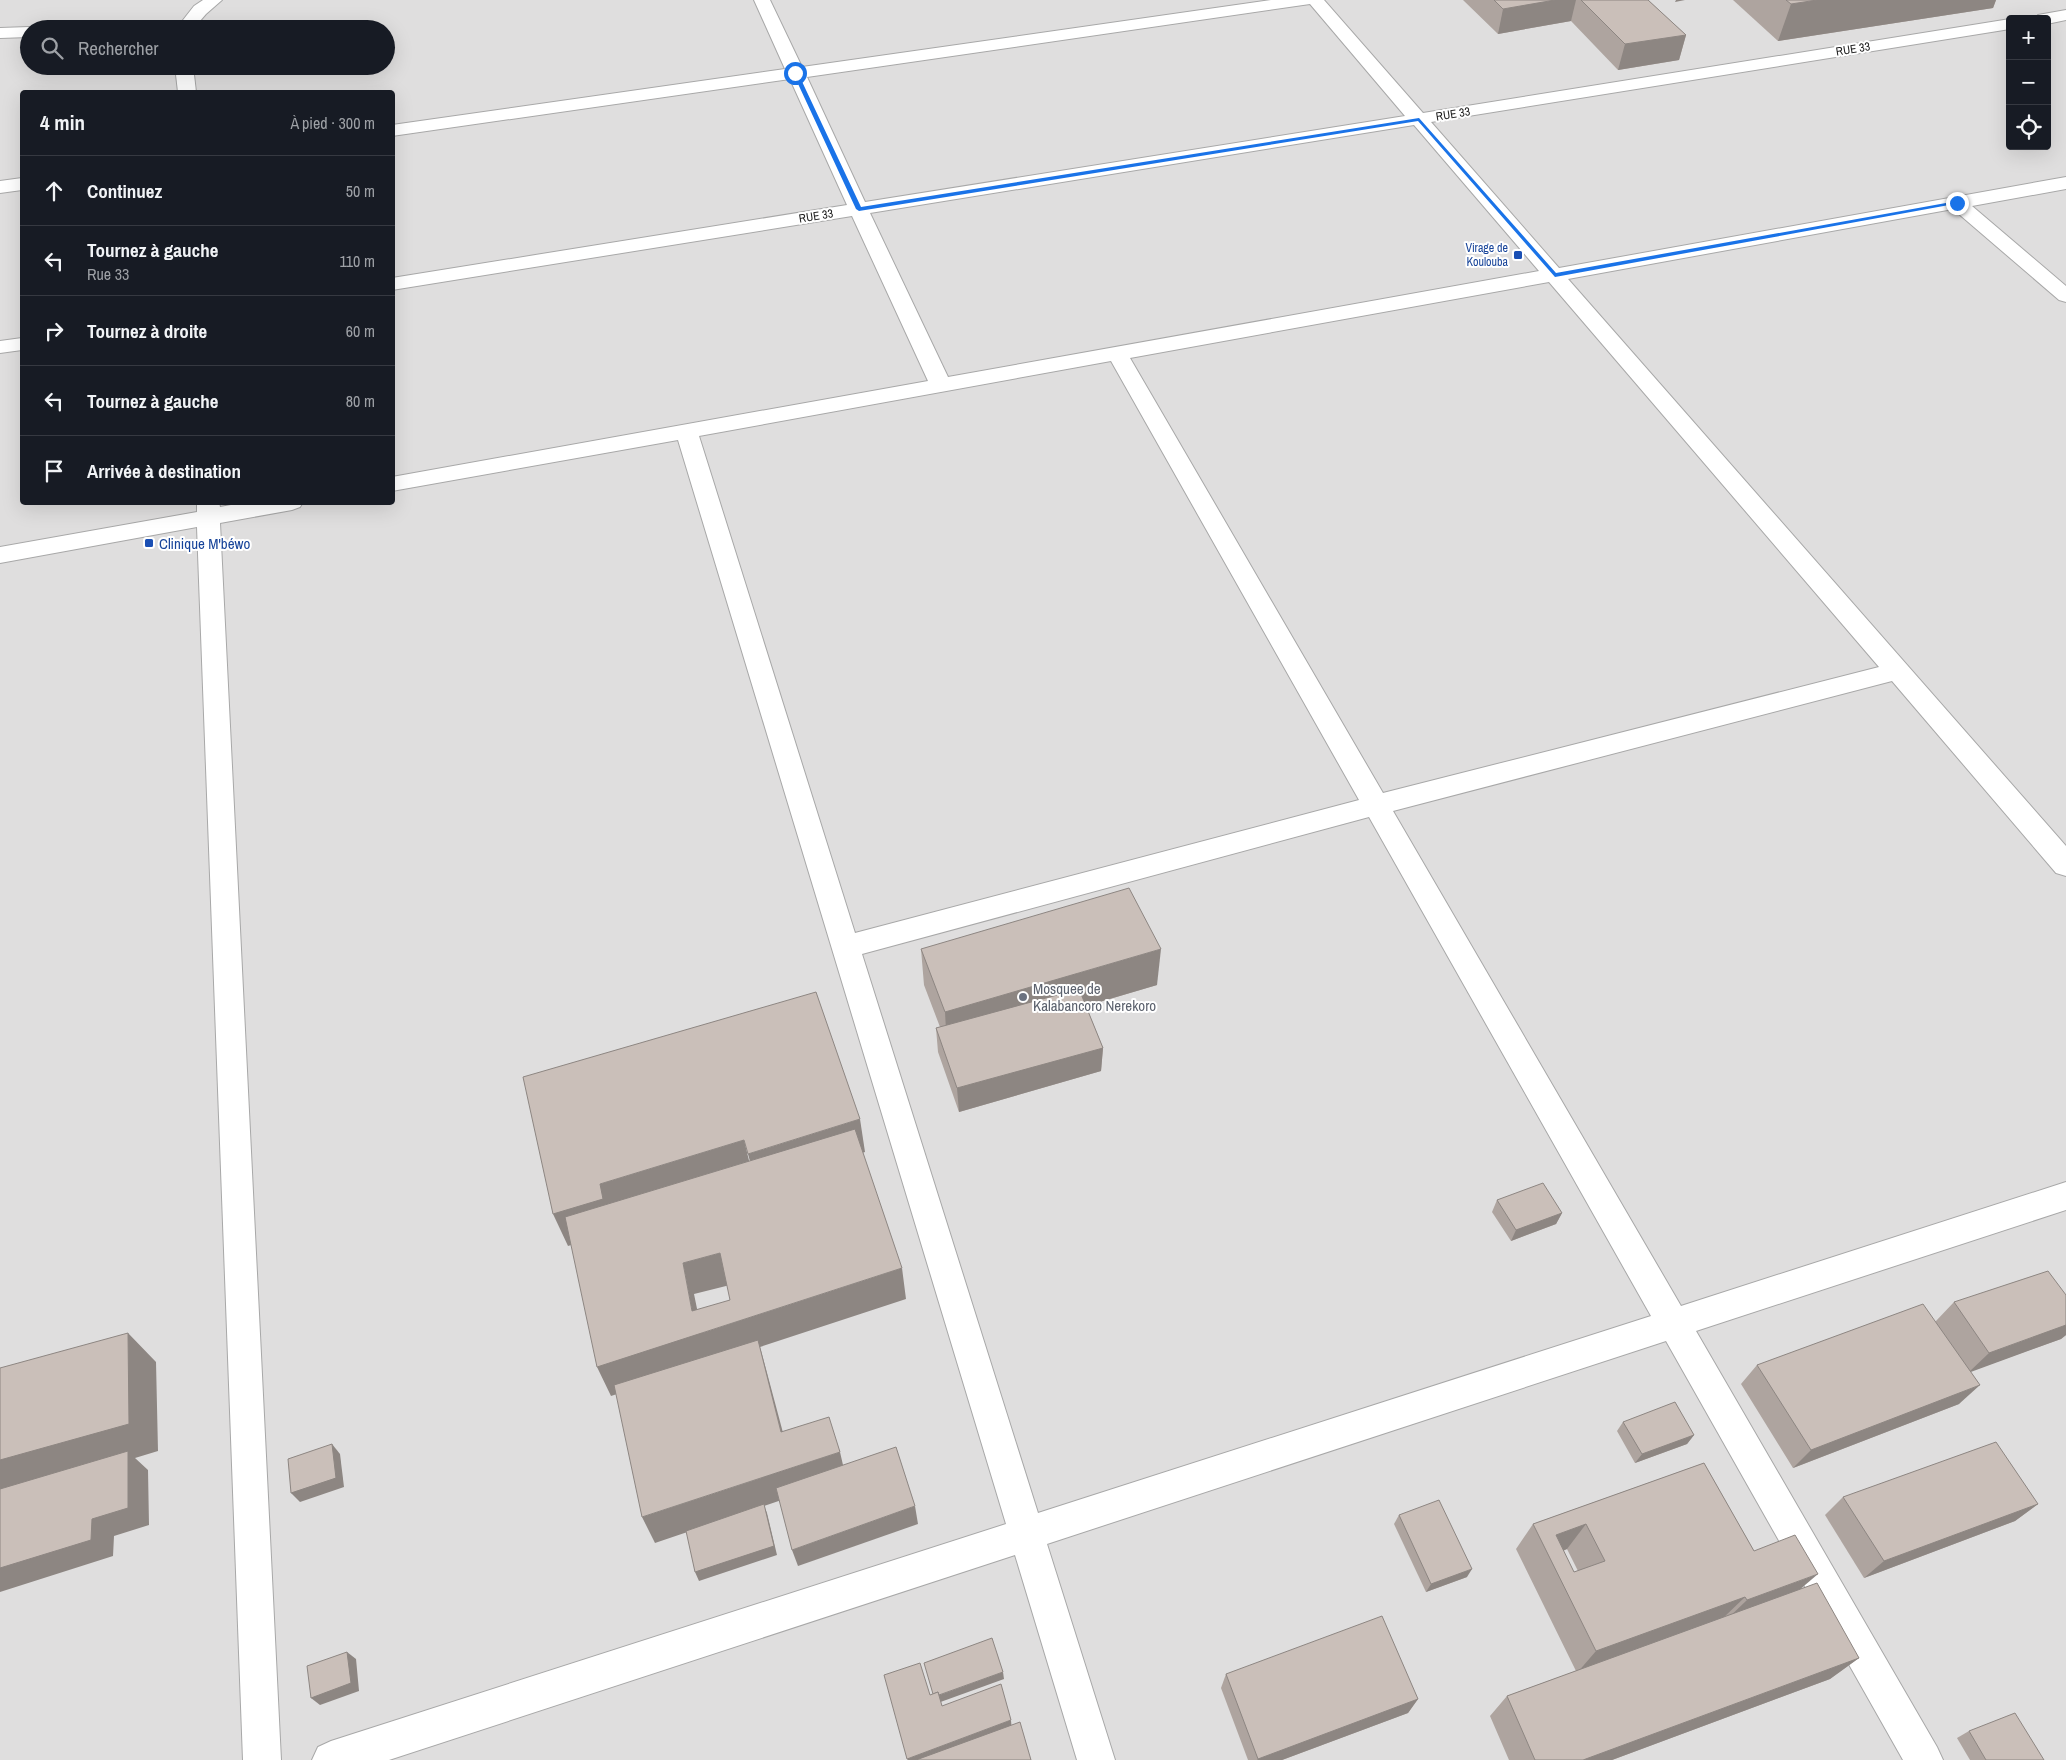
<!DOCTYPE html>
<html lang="fr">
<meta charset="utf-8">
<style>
:root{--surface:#171b24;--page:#242831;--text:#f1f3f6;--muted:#9ea1a6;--line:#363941}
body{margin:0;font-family:"Archivo Narrow",sans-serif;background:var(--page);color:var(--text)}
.controls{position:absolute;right:15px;top:15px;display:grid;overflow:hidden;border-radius:5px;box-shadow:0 5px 20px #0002}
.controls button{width:45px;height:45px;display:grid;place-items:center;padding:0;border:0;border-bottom:1px solid var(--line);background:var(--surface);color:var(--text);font:25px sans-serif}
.stop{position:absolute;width:15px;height:15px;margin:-11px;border:4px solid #1a73e8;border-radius:50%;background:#fff}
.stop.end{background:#1a73e8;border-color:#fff;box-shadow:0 1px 5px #0008}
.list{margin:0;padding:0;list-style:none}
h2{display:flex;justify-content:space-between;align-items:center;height:65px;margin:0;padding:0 20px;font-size:21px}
h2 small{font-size:16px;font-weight:400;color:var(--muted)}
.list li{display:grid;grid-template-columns:32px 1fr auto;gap:15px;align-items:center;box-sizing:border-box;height:70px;padding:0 20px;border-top:1px solid var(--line)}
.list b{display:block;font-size:19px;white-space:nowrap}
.list p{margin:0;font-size:16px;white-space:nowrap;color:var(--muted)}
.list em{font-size:16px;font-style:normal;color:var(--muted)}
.icon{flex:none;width:28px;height:28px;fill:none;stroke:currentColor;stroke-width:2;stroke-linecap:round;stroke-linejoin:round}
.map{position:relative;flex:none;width:2066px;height:1760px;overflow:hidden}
.search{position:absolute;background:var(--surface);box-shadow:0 5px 20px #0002;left:20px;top:20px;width:375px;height:55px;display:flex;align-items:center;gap:12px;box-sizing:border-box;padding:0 18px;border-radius:28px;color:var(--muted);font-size:19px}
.panel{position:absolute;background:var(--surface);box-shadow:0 5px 20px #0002;left:20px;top:90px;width:375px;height:415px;border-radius:5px}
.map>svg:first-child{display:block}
.residential{fill:#dfdede;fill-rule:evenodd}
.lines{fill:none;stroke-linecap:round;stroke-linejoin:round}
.minor-casing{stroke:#a8a8a8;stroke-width:2}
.minor{fill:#fff;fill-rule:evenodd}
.wall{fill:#aea49f;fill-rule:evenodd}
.shaded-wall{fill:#8d8682}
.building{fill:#cabfb9;stroke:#8d8682;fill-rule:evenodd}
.route{fill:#1a73e8}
.transit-dot{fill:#1a4fb4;stroke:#fff;stroke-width:2}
.worship-dot{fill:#6b7280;stroke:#fff;stroke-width:2}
.labels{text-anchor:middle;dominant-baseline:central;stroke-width:4;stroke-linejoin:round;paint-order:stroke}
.far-street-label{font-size:12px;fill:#212121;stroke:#fff}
.far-transit-label{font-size:12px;fill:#164399;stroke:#fff;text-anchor:end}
.transit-label{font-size:15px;fill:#164399;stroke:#fff;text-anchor:start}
.worship-label{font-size:15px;fill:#5b616d;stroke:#fff;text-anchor:start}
</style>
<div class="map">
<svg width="2066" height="1760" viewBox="0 0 2066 1760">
<rect width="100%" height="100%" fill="#f2ede6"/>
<path class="residential" d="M0,0h2066v1760h-2066zM2010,19h37v127h-37zM29,29h357v37h-357zM22,92h370v410h-370z"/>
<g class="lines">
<defs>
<g id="minor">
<path d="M203,0h19l-16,14 -13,15h-17l18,-23z"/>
<path d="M754,0h16l32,67 469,-67h53l99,113 587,-94v10l-579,93 128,146 507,-91v12l-94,17 94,80v16l-7,-2 -106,-91 -385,70 498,567v30l-10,-3 -164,-192 -499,130 288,495 385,-124v28l-370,121 241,416 6,13h-40l-237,-419 -619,203 68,216h-38l-62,-205 -626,205h-77l6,-13 13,-6 675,-217 -328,-1084 -286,51v-14l536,-96 -76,-165 -460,74v-12l455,-73 -57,-126 -398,57v-11l393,-56zM1310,4l95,112 -540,86 -58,-125zM1414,125l125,146 -591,106 -78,-164zM1549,282l330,385 -496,126 -253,-435zM1111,361l248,439 -504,133 -156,-497zM1369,817l282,499 -613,197 -176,-559z"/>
<path d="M2066,10v10l-19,4v-5h-11l2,-4z"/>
<path d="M29,27l6,2h-6v8l-29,1v-10z"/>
<path d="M175,66h18l3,26h-18z"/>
<path d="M22,178v12l-22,3v-12z"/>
<path d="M22,338v12l-22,3v-12z"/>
<path d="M197,502h22l1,5 27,-5h56l-3,5 -8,3 -72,13 61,1237h-38l-46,-1233 -197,36v-16l197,-35z"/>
</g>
</defs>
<use href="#minor" class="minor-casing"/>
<use href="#minor" class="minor"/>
</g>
<g class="wall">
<path d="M1463,0h185l38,35 -7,25 -61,10 -47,-49 -73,13z"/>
<path d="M1733,0h263l-3,8 -215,33z"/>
<path d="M921,949l236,36 -71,21 17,42 -2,23 -142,41 -21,-60 -2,-24 4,-1 -16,-42z"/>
<path d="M1497,1200l65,13 -6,11 -45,17 -19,-29z"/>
<path d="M2066,1295v40l-5,4 -90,32 -12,33 -166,64 -52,-84 16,-19 179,-44 18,-19z"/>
<path d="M1623,1422l71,13 -7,9 -52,19 -18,-32z"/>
<path d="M1704,1463l50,88 47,37 58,70 -29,21 -218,81h-103l-19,-44 17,-20 69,-25 -60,-122 17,-25zM1567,1549l11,22 -4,1 -11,-21z"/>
<path d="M1843,1497l195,7 -23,17 -151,57 -39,-63z"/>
<path d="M1399,1515l68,62 -41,15 -32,-68z"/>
<path d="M1226,1674l192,25 -10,14 -126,47h-34l-27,-72z"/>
<path d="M1969,1731l75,29h-74l-13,-22z"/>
</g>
<g class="shaded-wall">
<path d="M1555,0h21l-5,21 -73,13 5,-25z"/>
<path d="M1676,0h9l-10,2z"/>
<path d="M1817,0h179l-3,8 -215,33 13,-37z"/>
<path d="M1686,35l-7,25 -61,10 7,-26z"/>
<path d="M1161,949l-4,36 -210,62 -2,-35z"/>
<path d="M1103,1048l-2,23 -142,41 -2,-24z"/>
<path d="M860,1119l5,33 -108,35 -9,-33z"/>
<path d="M744,1140l8,33 -136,58 -48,15 -15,-32 47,-30z"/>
<path d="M1562,1213l-6,11 -45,17 5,-11z"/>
<path d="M720,1253l10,32 -36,9 8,39 200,-65 4,31 -146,48 6,22 24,90 -9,-27 -22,-85 -148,49 -14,-29 95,-56 -9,-48z"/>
<path d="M2066,1325v10l-5,4 -93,34 21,-20z"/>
<path d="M128,1333l28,29 2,89 -23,7 13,12 1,55 -35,11 -1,20 -113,36v-132z"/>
<path d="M1980,1385l-21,19 -166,64 18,-18z"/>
<path d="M1694,1435l-7,9 -52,19 7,-9z"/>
<path d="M332,1444l8,10 4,33 -44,15 -9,-9z"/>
<path d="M840,1452l6,26 -82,28 3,7 10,42 -78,26 -4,-9 69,-66 -109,37 -13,-26z"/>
<path d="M2038,1504l-23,17 -151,57 20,-17z"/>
<path d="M915,1506l3,18 -120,42 -6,-16z"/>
<path d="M1586,1524l-19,25 -18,7 7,-21z"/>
<path d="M1472,1569l-5,8 -41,15 5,-8z"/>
<path d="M1818,1574l-27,23 -68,26 24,-23z"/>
<path d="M1745,1597l-24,23 -144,53 19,-22z"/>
<path d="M347,1652l9,7 3,32 -39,14 -9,-7z"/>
<path d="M1859,1658l-29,21 -218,81h-29z"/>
<path d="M1003,1672l1,7 -69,25 -1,-7z"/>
<path d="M1418,1699l-10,14 -126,47h-25l1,-1z"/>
<path d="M1011,1720l1,13 -70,27h-34l-1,-1z"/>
</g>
<g class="building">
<path d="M1494,0h61l-52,9z"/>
<path d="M1581,0h67l38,35 -61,9z"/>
<path d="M1786,0h31l-26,4z"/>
<path d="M1129,888l32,61 -216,63 -24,-63z"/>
<path d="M1079,989l24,59 -146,40 -21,-60z"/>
<path d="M816,992l44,127 -112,35 -4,-14 -144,44 3,15 -50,15 -30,-137z"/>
<path d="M855,1129l47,139 -305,99 -32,-150zM720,1253l10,47 -38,11 -9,-48z"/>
<path d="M1543,1183l19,30 -46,17 -19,-30z"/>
<path d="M2048,1271l18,24v30l-77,28 -35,-51z"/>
<path d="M1923,1304l57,81 -169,65 -54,-85z"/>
<path d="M128,1333l1,91 -129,36v-92z"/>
<path d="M758,1340l23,92 48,-15 11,35 -198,65 -28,-132z"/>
<path d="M1675,1402l19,33 -52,19 -19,-32z"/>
<path d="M1996,1442l42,62 -154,57 -41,-64z"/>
<path d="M332,1444l4,34 -45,15 -3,-34z"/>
<path d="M896,1447l19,59 -123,44 -16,-62z"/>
<path d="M128,1451v57l-36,11 -1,21 -91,28v-79z"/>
<path d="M1704,1463l50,88 41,-16 23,39 -71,26 -2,-3 -149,54 -63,-127zM1586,1524l19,37 -31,11 -18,-37z"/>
<path d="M1439,1500l33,69 -41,15 -32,-69z"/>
<path d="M764,1504l10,42 -79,26 -9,-41z"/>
<path d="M1817,1583l42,75 -276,102h-48l-28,-64z"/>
<path d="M1382,1616l36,83 -160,60 -32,-85z"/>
<path d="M992,1638l11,34 -64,23 -1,-3 -5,2 -9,-31z"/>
<path d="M347,1652l4,31 -40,15 -4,-32z"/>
<path d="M920,1663l10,32 8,-3 4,14 59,-22 10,36 -104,39 -23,-84z"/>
<path d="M2015,1713l29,47h-58l-17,-29z"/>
<path d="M1020,1722l11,38h-115z"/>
</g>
<path class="route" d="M795,71l3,2 63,134 558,-89 137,155 401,-72 3,2 -405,74 -137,-156 -559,90 -3,-2 -63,-136z"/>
<g class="transit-dot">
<rect x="1513" y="250" width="10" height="10" rx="2.5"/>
<rect x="144" y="538" width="10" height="10" rx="2.5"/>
</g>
<circle class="worship-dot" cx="1023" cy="997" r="5"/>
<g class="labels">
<g class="far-street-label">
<text transform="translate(1853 49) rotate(-9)">RUE 33</text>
<text transform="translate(1453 114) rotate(-9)">RUE 33</text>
<text transform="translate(816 216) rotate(-9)">RUE 33</text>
</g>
<g class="far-transit-label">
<text x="1508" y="248">Virage de<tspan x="1508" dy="14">Koulouba</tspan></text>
</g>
<g class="transit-label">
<text x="159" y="543">Clinique M'béwo</text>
</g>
<g class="worship-label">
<text x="1033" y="988">Mosquee de<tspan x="1033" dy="17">Kalabancoro Nerekoro</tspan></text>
</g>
</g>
</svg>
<div class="controls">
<button>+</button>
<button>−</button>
<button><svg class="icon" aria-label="locate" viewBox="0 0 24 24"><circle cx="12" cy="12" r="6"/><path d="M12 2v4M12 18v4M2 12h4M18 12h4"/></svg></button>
</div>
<div class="stop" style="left:795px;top:73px"></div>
<div class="stop end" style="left:1957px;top:203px"></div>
<div class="search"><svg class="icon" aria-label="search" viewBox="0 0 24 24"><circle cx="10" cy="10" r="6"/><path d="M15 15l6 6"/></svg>Rechercher</div>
<section class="panel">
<h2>4 min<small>À pied · 300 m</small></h2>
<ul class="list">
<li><svg class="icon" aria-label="ahead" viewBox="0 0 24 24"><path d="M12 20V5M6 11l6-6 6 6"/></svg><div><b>Continuez</b></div><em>50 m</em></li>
<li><svg class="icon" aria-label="left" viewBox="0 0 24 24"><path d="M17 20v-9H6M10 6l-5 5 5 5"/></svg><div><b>Tournez à gauche</b><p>Rue 33</p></div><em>110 m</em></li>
<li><svg class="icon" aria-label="right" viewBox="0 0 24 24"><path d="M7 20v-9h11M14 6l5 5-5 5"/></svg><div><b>Tournez à droite</b></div><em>60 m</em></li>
<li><svg class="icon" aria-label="left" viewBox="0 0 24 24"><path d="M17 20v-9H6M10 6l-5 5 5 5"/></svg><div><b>Tournez à gauche</b></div><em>80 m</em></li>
<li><svg class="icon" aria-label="arrive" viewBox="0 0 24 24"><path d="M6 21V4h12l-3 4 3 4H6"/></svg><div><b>Arrivée à destination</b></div></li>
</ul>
</section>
</div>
